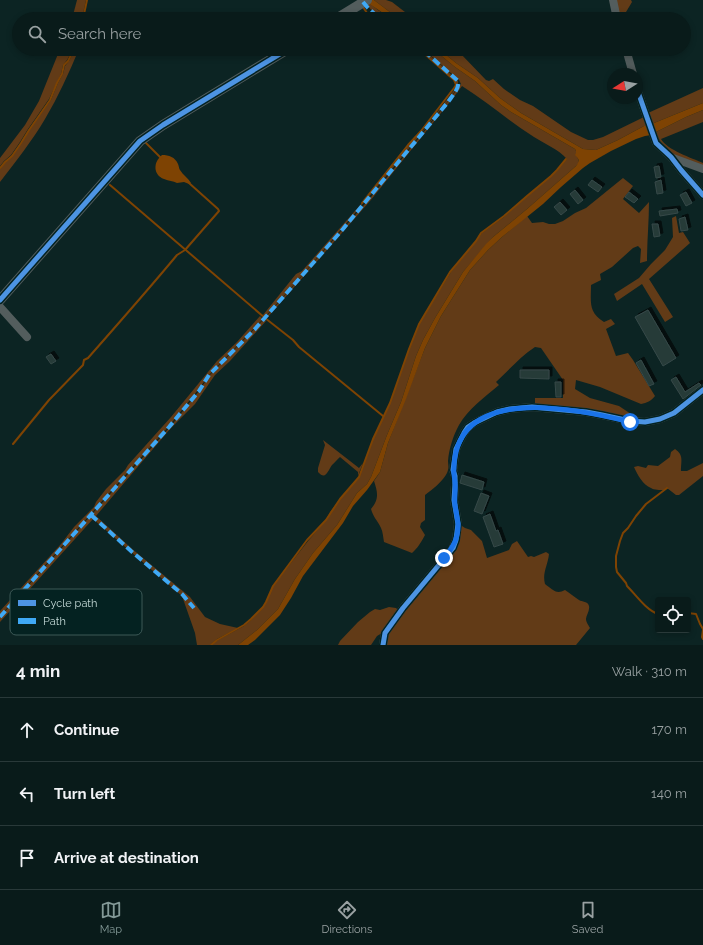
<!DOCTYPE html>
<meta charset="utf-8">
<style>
:root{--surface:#091b1a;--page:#172827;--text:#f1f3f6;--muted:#99a1a2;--line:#293939;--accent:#839997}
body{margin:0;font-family:Raleway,sans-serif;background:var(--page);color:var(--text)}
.controls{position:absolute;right:12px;bottom:12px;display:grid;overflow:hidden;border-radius:4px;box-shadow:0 2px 6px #0003}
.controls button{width:36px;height:36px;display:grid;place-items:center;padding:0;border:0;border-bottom:1px solid var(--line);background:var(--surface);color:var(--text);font:20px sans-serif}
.compass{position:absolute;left:607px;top:68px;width:36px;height:36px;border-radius:50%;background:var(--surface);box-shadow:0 2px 6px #0003;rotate:259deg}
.stop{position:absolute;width:12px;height:12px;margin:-9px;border:3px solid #1a73e8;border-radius:50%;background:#fff}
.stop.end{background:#1a73e8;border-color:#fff;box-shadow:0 1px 4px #0008}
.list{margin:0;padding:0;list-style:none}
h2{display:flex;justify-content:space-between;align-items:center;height:52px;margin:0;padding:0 16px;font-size:17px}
h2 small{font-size:13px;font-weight:400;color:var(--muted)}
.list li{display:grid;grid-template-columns:26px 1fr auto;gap:12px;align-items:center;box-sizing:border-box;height:64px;padding:0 16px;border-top:1px solid var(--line)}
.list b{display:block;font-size:15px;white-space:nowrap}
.list em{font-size:13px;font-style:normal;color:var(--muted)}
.icon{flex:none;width:22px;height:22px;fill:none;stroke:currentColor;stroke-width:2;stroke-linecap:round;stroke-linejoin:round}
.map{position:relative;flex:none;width:703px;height:645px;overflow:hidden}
.search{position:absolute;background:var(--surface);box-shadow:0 2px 6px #0003;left:12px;right:12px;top:12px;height:44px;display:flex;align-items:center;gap:10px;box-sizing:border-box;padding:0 14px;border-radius:22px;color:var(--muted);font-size:15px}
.sheet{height:244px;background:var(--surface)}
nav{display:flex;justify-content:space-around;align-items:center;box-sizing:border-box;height:56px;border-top:1px solid var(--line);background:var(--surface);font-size:11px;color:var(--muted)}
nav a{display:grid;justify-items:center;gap:2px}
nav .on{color:var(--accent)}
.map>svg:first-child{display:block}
.green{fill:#623b17}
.water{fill:#7e4303}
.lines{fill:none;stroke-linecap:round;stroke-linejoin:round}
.stream{stroke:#7e4303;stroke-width:2}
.building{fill:#273a39;stroke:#364948;filter:url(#shadow)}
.minor{stroke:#535d5d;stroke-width:8}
.tertiary{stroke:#535d5d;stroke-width:10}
.quiet{stroke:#3fa9f5;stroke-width:4;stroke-dasharray:8 4;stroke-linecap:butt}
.cycleway-casing{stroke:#042221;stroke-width:8}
.cycleway{stroke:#4d94e3;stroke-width:5}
.route{stroke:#1a73e8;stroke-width:5}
.key{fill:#042221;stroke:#3d5957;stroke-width:1}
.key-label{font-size:11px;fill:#c3d8d6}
</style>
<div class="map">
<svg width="703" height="645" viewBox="0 0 703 645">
<defs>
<filter id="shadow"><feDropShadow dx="3" dy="-3" stdDeviation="0" flood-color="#0009"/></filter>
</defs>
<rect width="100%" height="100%" fill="#0c2423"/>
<g class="green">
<path d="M77,0h9l-4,19h-10z"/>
<path d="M374,0h12l6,2 22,17h-15z"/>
<path d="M615,0h16l1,2 -9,15v2h-3z"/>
<path d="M368,2l10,8 14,9h-11l-6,-5 -9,-10z"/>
<path d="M60,49h13l-6,11 -4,5 -2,9 -12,25 -21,30 -8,13 -9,13 -7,6 -4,5v-8l25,-33 14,-24z"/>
<path d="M75,49h4c-10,24 -21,48 -34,70 -13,22 -29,42 -45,63v-13l5,-7 7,-6 9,-13 8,-13 22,-30 7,-17 5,-9 2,-8 4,-5z"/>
<path d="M420,49c9,4 30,24 38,32 1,7 -6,14 -10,20 -60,73 -120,146 -183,216l-2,-2 33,-41 6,-3 60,-68 46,-58 14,-13 33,-43 1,-4 -1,-5z"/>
<path d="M423,49h10l22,18 20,14 26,24 10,7 64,37 1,2 3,12 -3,3 -49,43 -34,28 -30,35 -28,46 -12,22 -7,16 -15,46 -14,33 -16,42 -4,7 -10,9 -20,32 -24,28 -18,26 -17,30 -21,21 -19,15h-27l7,-5 26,-14 7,-6 12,-13 3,-5 7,-16 35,-45 18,-21 4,-8 10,-13 19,-22 14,-38 17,-36 19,-54 10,-25 32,-52 25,-31 6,-8 22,-16 23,-21 30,-25 10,-12c-9,-10 -22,-15 -33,-22 -25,-16 -47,-35 -72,-51l-9,12 -83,103 -103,117 -1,-1 105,-120 69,-85 21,-28 -2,-4z"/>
<path d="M439,49h15l6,4 26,27 3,1 4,-2 11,10 16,11 13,6 38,26 17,8h5l10,-3 41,-20 3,9h-3l-26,14 -22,10 -13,-1 -62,-36 -21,-15 -22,-20 -22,-15z"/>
<path d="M703,88v15l-49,20 -1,2 -5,-12z"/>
<path d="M703,110v12l-42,17c6,11 31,19 42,24v4c-8,-2 -18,-4 -25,-8 -9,-6 -19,-16 -22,-27l30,-15z"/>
<path d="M623,178l10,8 -10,13 16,14 10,-11c0,20 -2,39 -2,59l-7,2 1,-14 -3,-3 -5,2 -21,19 -12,7 1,6 -10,5c0,17 -3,27 13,37l7,-3 4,5 -9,5 10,27 12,-3 5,7 22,36c-4,5 -8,7 -14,8l-41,-17 -24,-7 -1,9 15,9 29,8 12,8 16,7 -112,-16v-7h28v-18l-22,-32 -6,-1c-15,10 -26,23 -39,35l3,3c-14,12 -31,24 -40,40 -6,11 -10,24 -11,36 0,3 1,6 0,9 -2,9 -16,20 -23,25v25l-4,3 -1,4 5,8c-3,6 -8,14 -13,18l-28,-11c-1,-5 -1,-10 -3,-14 -3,-7 -8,-11 -10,-19 8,-10 7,-16 3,-28l6,-9 8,-29 37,-95 16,-32 29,-46 18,-20 14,-13 25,-21 5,7 11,-1 6,2h6l8,-3 12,-8 11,-5z"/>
<path d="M676,216l3,17 4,-1 7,11 -41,36 24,38 -8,5 -23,-38 -25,17 -3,-7 25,-16 12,-14 14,-14 8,-13 -1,-19z"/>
<path d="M260,316l3,3 -54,56 -11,15 -29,36 -169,190v-5l61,-67 13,-17 20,-20 2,-5 10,-13 19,-19 3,-5 43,-48 46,-56 20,-19z"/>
<path d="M264,319l2,2 -36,40 -15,14 -20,29 -25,25 -74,87 35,32 59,49 15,20 15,7 18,4 -21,11 -7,6h-13l-2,-12 -13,-37 -89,-77 -93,103v-5l170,-190 29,-36 10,-15z"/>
<path d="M323,440l36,28 4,-5 -5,13v-4l-18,-15c-3,3 -5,5 -8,8 -4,5 -6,16 -14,7v-4l7,-23z"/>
<path d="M675,449c9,6 6,12 6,22h6l16,-8v13l-24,19h-3l-9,-7 -3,2c-4,0 -10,0 -13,-2 -8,-3 -14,-14 -17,-21l4,-1 8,2 2,-3 10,1 12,-9 1,-5z"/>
<path d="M459,524l6,4 6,2 11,11 5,17 22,-8 3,-6 5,-3 11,16 3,-1 3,1 12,-5 3,2c-1,11 -7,19 -4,30 7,5 11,11 20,6 5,3 9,7 14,10 3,2 9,1 10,6 1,5 -3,9 -3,13 0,3 3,7 4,9l-14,17h-192l1,-8 59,-79z"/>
<path d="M389,607l7,1 3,3 -17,22 -5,3 -6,9h-33l2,-4 18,-19 12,-10 5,-3 5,1z"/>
</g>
<g class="water">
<path d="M372,0h2l25,19h-7l-21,-14 -3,-3z"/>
<path d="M433,49h6l17,14 22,15 22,20 21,15 62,36 13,1 22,-10 26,-14h3l4,9 -6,1 -9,3 -25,12 -21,12 -7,5 -22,19 -18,17 -41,33 -14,13 -18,20 -29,46 -16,32 -19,51 -18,44 -8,29 -13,18 -14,16 -10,17 -40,53 -12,22 -11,17 -25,25 -7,5h-10l19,-15 21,-21 17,-30 18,-26 24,-28 20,-32 10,-9 4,-7 16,-42 14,-33 15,-46 7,-16 12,-22 28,-46 23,-28 7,-7 34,-28 49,-43c4,-5 3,-7 -1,-11l1,-2v-2l-1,-2 -64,-37 -10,-7 -26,-24 -20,-14z"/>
<path d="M703,103v7l-17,7 -30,15 -3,-7 1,-2z"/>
<path d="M162,155c7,0 13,2 16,9 1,2 1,5 2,6 3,5 8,8 11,13l-2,1 -5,-2 -7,1c-4,-2 -8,-2 -13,-4 -11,-4 -11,-17 -2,-24z"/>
</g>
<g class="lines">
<g class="stream">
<path d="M363,7l4,6 7,6"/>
<path d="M83,19l4,-19"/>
<path d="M146,143l15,15"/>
<path d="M0,168l5,-6 7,-6 9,-13 8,-13 21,-30 7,-17 5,-9 2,-9 4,-4 6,-12"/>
<path d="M110,185l155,133 28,22 6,7 84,69"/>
<path d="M362,203l46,-58 13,-14 33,-43 2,-3 -2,-5 -35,-31"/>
<path d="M13,444l36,-44 34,-35 1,-5 4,-2c30,-34 60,-68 89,-103l8,-5 34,-39 -1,-2 -29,-26"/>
<path d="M688,613l8,1 4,10 3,5"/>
<path d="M658,614c-12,-4 -22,-19 -31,-28l-1,-3 -9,-11 -1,-5v-11l4,-15 3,-8 5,-5 8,-12 10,-12 21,-16"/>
<path d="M703,630l-1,7 1,2"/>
<path d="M211,645l6,-5 27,-15 7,-6 12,-12 3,-5 7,-16 34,-46 19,-20 14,-21 19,-22 14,-38 17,-36 19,-54 10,-25 31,-52 26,-31 5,-8 23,-17 23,-20 24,-20 6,-6 9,-11"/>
</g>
</g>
<g class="building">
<path d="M659,166l2,11 -5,1 -2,-11z"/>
<path d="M592,180l10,7 -4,5 -10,-7z"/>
<path d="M661,180l2,13 -6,1 -2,-12z"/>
<path d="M575,190l8,10 -5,4 -8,-10z"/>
<path d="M629,192l9,7 -4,4 -9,-6z"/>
<path d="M686,192l6,11 -6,3 -6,-11z"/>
<path d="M560,202l7,8 -6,5 -7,-8z"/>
<path d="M677,209l1,4 -18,3 -1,-5z"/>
<path d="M685,217l3,13 -7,1 -2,-12z"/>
<path d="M652,224h6l2,12 -6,1z"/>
<path d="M648,310l28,48 -13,8 -28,-49z"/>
<path d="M51,354l5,7 -5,3 -5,-7z"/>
<path d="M641,360l13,24 -5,2 -13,-23z"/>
<path d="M520,370h29v9l-29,-1z"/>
<path d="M676,377l9,15 14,-9 2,2 -18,14 -12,-19z"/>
<path d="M555,382h6v15h-5z"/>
<path d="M462,475l22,7 -2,8 -22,-7z"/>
<path d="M481,493l8,3 -7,18 -8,-3z"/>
<path d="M490,514l6,17 2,-1 5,14 -9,3 -11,-30z"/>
</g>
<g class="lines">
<g class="minor">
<path d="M613,0l4,19"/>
<path d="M626,49l7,25"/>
<path d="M637,89l19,54 15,14 10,13 22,25"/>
<path d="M673,158l30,11"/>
<path d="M0,307l27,30"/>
<path d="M383,645l2,-12 18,-25 50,-60 3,-8 2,-16 -4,-24 1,-15v-9l-2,-6 3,-21 8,-16 4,-6 6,-4 23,-11 13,-3 22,-2 54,5 16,3 28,6 15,1 15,-3 14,-6 29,-23"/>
</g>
<g class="tertiary">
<path d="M336,19l31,-19"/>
<path d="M0,300l140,-159 23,-16 125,-76"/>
</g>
<g class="quiet">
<path d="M363,2l5,6 12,11"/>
<path d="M91,515l40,36 51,43 12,14"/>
<path d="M0,617l169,-190 30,-36 10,-16 46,-46 88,-100 105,-127c4,-6 12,-14 10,-21l-36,-32"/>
</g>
<defs>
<g id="cycleway">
<path d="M637,89l19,54 15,14 10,13 22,25"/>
<path d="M0,300l140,-159 23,-16 125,-76"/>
<path d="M383,645l2,-12 18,-25 50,-60 3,-8 2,-16 -4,-24 1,-15v-9l-2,-6 3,-21 8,-16 4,-6 6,-4 23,-11 13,-3 22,-2 54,5 16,3 28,6 15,1 15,-3 14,-6 29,-23"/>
</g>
</defs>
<use href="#cycleway" class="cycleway-casing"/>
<use href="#cycleway" class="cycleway"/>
</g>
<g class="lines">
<path class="route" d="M444,558c9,-11 15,-20 14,-35 -1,-7 -2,-12 -3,-18 -1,-8 1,-14 0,-22 0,-5 -2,-10 -1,-14 1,-87 124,-60 176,-47"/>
</g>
<rect x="10" y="589" width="132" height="46" rx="6" class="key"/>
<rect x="18" y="600" width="18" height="6" fill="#4d94e3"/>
<rect x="18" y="618" width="18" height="6" fill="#3fa9f5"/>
<g class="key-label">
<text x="43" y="607">Cycle path</text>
<text x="43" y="625">Path</text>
</g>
</svg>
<div class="controls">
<button><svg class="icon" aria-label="locate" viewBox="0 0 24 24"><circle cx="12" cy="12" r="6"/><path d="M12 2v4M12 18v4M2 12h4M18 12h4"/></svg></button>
</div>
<svg class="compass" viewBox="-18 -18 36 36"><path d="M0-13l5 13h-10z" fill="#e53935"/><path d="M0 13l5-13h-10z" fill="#99a1a2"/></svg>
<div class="stop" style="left:630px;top:422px"></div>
<div class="stop end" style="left:444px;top:558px"></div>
<div class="search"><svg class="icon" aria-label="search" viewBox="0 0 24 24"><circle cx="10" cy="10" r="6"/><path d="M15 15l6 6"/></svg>Search here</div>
</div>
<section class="sheet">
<h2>4 min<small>Walk · 310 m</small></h2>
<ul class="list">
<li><svg class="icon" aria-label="ahead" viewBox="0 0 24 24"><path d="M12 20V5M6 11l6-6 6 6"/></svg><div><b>Continue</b></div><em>170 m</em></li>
<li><svg class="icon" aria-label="left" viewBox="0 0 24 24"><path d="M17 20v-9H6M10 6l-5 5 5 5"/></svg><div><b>Turn left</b></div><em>140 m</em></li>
<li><svg class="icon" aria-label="arrive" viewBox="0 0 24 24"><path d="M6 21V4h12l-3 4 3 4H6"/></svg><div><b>Arrive at destination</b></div></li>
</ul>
</section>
<nav>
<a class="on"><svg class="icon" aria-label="map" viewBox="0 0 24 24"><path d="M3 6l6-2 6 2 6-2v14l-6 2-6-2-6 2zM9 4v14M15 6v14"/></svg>Map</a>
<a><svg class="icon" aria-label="directions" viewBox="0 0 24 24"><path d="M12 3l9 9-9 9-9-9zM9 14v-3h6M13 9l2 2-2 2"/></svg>Directions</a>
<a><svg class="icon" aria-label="saved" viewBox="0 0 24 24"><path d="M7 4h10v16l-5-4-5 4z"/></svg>Saved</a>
</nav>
